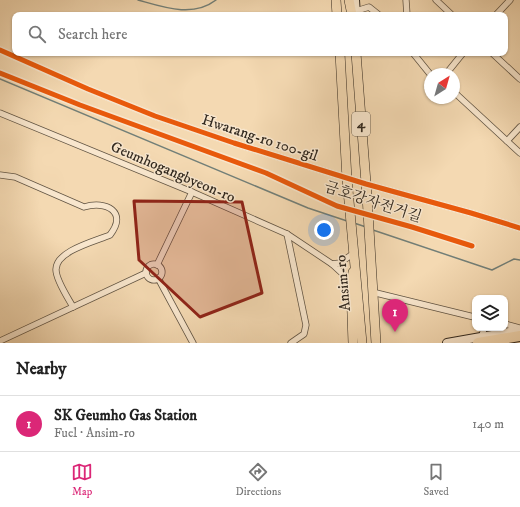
<!DOCTYPE html>
<meta charset="utf-8">
<style>
:root{--surface:#fff;--page:#f6f6f6;--text:#222;--muted:#767676;--line:#e0e0e0;--accent:#db2777}
body{margin:0;font-family:"IM FELL DW Pica","Noto Serif KR",serif;background:var(--page);color:var(--text)}
.controls{position:absolute;right:12px;bottom:12px;display:grid;overflow:hidden;border-radius:8px;box-shadow:0 1px 3px #0004}
.controls button{width:36px;height:36px;display:grid;place-items:center;padding:0;border:0;border-bottom:1px solid var(--line);background:var(--surface);color:var(--text);font:20px sans-serif}
.compass{position:absolute;left:424px;top:68px;width:36px;height:36px;border-radius:50%;background:var(--surface);box-shadow:0 1px 3px #0004;rotate:37deg}
.you{position:absolute;left:324px;top:230px;width:14px;height:14px;margin:-10px;border:3px solid #fff;border-radius:50%;background:#1a73e8;box-shadow:0 0 0 6px #1a73e833}
.badge{display:grid;place-items:center;width:26px;height:26px;border-radius:50%;background:var(--accent);color:#fff;font-size:13px;font-weight:700}
.pin{position:absolute;translate:-50% -33px;filter:drop-shadow(0 1px 2px #0008)}
.pin::after{content:'';position:absolute;top:21px;width:14px;height:12px;background:inherit;clip-path:polygon(0 0,100% 0,50% 100%)}
.list{margin:0;padding:0;list-style:none}
h2{display:flex;justify-content:space-between;align-items:center;height:52px;margin:0;padding:0 16px;font-size:17px}
h2 small{font-size:13px;font-weight:400;color:var(--muted)}
.list li{display:grid;grid-template-columns:26px 1fr auto;gap:12px;align-items:center;box-sizing:border-box;height:56px;padding:0 16px;border-top:1px solid var(--line)}
.list b{display:block;font-size:15px;white-space:nowrap}
.list p{margin:0;font-size:13px;white-space:nowrap;color:var(--muted)}
.list em{font-size:13px;font-style:normal;color:var(--muted)}
.icon{flex:none;width:22px;height:22px;fill:none;stroke:currentColor;stroke-width:2;stroke-linecap:round;stroke-linejoin:round}
.map{position:relative;flex:none;width:520px;height:343px;overflow:hidden}
.search{position:absolute;background:var(--surface);box-shadow:0 1px 3px #0004;left:12px;right:12px;top:12px;height:44px;display:flex;align-items:center;gap:10px;box-sizing:border-box;padding:0 14px;border-radius:8px;color:var(--muted);font-size:15px}
.sheet{height:108px;background:var(--surface)}
nav{display:flex;justify-content:space-around;align-items:center;box-sizing:border-box;height:56px;border-top:1px solid var(--line);background:var(--surface);font-size:11px;color:var(--muted)}
nav a{display:grid;justify-items:center;gap:2px}
nav .on{color:var(--accent)}
.map>svg:first-child{display:block}
.lines{fill:none;stroke-linecap:round;stroke-linejoin:round}
.stream{stroke:#727f78;stroke-width:1.5}
.street-casing{stroke:#625544;stroke-width:7}
.secondary-casing{stroke:#32291f;stroke-width:10}
.primary-casing{stroke:#32291f;stroke-width:10}
.highway-casing{stroke:#32291f;stroke-width:12}
.street{stroke:#f8e6cd;stroke-width:5.5}
.secondary{stroke:#f8e6cd;stroke-width:8}
.primary{stroke:#f4d9b2;stroke-width:9}
.highway{stroke:#f4d9b2;stroke-width:10}
.cycleway-casing{stroke:#f8e6cd;stroke-width:8}
.cycleway{stroke:#e8590c;stroke-width:5}
.marked{fill:#8f2418;fill-opacity:0.2;stroke:#8f2418;stroke-width:3;stroke-linejoin:round}
.labels{text-anchor:middle;dominant-baseline:central;stroke-width:3;stroke-linejoin:round;paint-order:stroke}
.shield{fill:#f8e6cd;stroke:#6d6253;stroke-width:1}
.shield-label{font-size:14px;font-weight:bold;fill:#32291f}
.street-label{font-size:15px;fill:#32291f;stroke:#f8e6cd}
</style>
<div class="map">
<svg width="520" height="343" viewBox="0 0 520 343">
<rect width="100%" height="100%" fill="#f4d9b2"/>
<filter id="stains"><feTurbulence type="fractalNoise" baseFrequency=".005" numOctaves="4"/><feColorMatrix values="0 0 0 0 .2 0 0 0 0 .09 0 0 0 0 .02 0 0 0 .5 -.17"/></filter>
<radialGradient id="worn" r=".72"><stop offset=".6" stop-color="#630" stop-opacity="0"/><stop offset="1" stop-color="#630" stop-opacity=".3"/></radialGradient>
<g class="lines">
<g class="stream">
<path d="M138,0c25,7 55,18 78,0"/>
<path d="M0,79l308,129 39,13"/>
<path d="M354,223l12,4"/>
<path d="M373,230l119,40 22,-11 6,1"/>
</g>
<defs>
<g id="street">
<path d="M406,0l1,15"/>
<path d="M436,0l16,15"/>
<path d="M356,11l13,-4 10,8"/>
<path d="M496,15l14,-15"/>
<path d="M0,50l88,39 67,27 79,27 132,41 105,29 49,15"/>
<path d="M413,53l17,21"/>
<path d="M492,53l28,26"/>
<path d="M446,74l17,-21"/>
<path d="M454,92l66,61"/>
<path d="M0,113l192,79 95,42 45,30"/>
<path d="M507,141l13,-14"/>
<path d="M0,175l15,2 69,30c22,-7 44,5 26,28 -14,6 -55,16 -54,35 0,10 12,28 17,37"/>
<path d="M287,234l19,91 -2,9 -13,9"/>
<circle cx="154" cy="272" r="8"/>
<path d="M157,265l35,-73"/>
<path d="M158,278l35,65"/>
<path d="M351,286l-6,-10 -13,-12 8,-1 14,-10"/>
<path d="M372,292l102,25"/>
<path d="M505,324l15,4"/>
<path d="M482,336l2,-8"/>
<path d="M0,341l146,-68"/>
</g>
<g id="secondary">
<path d="M355,0l1,15"/>
<path d="M447,343l73,-13"/>
</g>
<g id="primary">
<path d="M336,0l1,15"/>
<path d="M349,0l3,15"/>
<path d="M340,53l7,126 15,164"/>
<path d="M356,53l11,143 9,147"/>
<path d="M353,343l-2,-57 2,-14"/>
</g>
<path id="highway" d="M478,343l42,-7"/>
</defs>
<use href="#street" class="street-casing"/>
<use href="#secondary" class="secondary-casing"/>
<use href="#primary" class="primary-casing"/>
<use href="#highway" class="highway-casing"/>
<use href="#street" class="street"/>
<use href="#secondary" class="secondary"/>
<use href="#primary" class="primary"/>
<use href="#highway" class="highway"/>
<defs>
<g id="cycleway">
<path d="M0,50l88,39 67,27 79,27 132,41 105,29 49,15"/>
<path d="M0,73l80,32 186,68 71,33 75,21 60,19"/>
</g>
</defs>
<use href="#cycleway" class="cycleway-casing"/>
<use href="#cycleway" class="cycleway"/>
</g>
<path class="marked" d="M134,201l108,1 20,91 -62,24 -61,-57z"/>
<g class="labels">
<rect class="shield" x="352" y="112" width="18" height="24" rx="3"/>
<g class="shield-label">
<text x="361" y="124">4</text>
</g>
<g class="street-label">
<text transform="translate(260 138) rotate(18)">Hwarang-ro 100-gil</text>
<text transform="translate(173 172) rotate(23)">Geumhogangbyeon-ro</text>
<text transform="translate(373 202) rotate(18)">금호강자전거길</text>
<text transform="translate(343 283) rotate(-95)">Ansim-ro</text>
</g>
</g>
<rect width="100%" height="100%" filter="url(#stains)"/>
<rect width="100%" height="100%" fill="url(#worn)"/>
</svg>
<div class="controls">
<button><svg class="icon" aria-label="layers" viewBox="0 0 24 24"><path d="M12 4l9 5-9 5-9-5zM3 14l9 5 9-5"/></svg></button>
</div>
<svg class="compass" viewBox="-18 -18 36 36"><path d="M0-13l5 13h-10z" fill="#e53935"/><path d="M0 13l5-13h-10z" fill="#767676"/></svg>
<div class="you"></div>
<div class="pin badge" style="left:395px;top:332px">1</div>
<div class="search"><svg class="icon" aria-label="search" viewBox="0 0 24 24"><circle cx="10" cy="10" r="6"/><path d="M15 15l6 6"/></svg>Search here</div>
</div>
<section class="sheet">
<h2>Nearby<small></small></h2>
<ul class="list">
<li><span class="badge">1</span><div><b>SK Geumho Gas Station</b><p>Fuel · Ansim-ro</p></div><em>140 m</em></li>
</ul>
</section>
<nav>
<a class="on"><svg class="icon" aria-label="map" viewBox="0 0 24 24"><path d="M3 6l6-2 6 2 6-2v14l-6 2-6-2-6 2zM9 4v14M15 6v14"/></svg>Map</a>
<a><svg class="icon" aria-label="directions" viewBox="0 0 24 24"><path d="M12 3l9 9-9 9-9-9zM9 14v-3h6M13 9l2 2-2 2"/></svg>Directions</a>
<a><svg class="icon" aria-label="saved" viewBox="0 0 24 24"><path d="M7 4h10v16l-5-4-5 4z"/></svg>Saved</a>
</nav>
